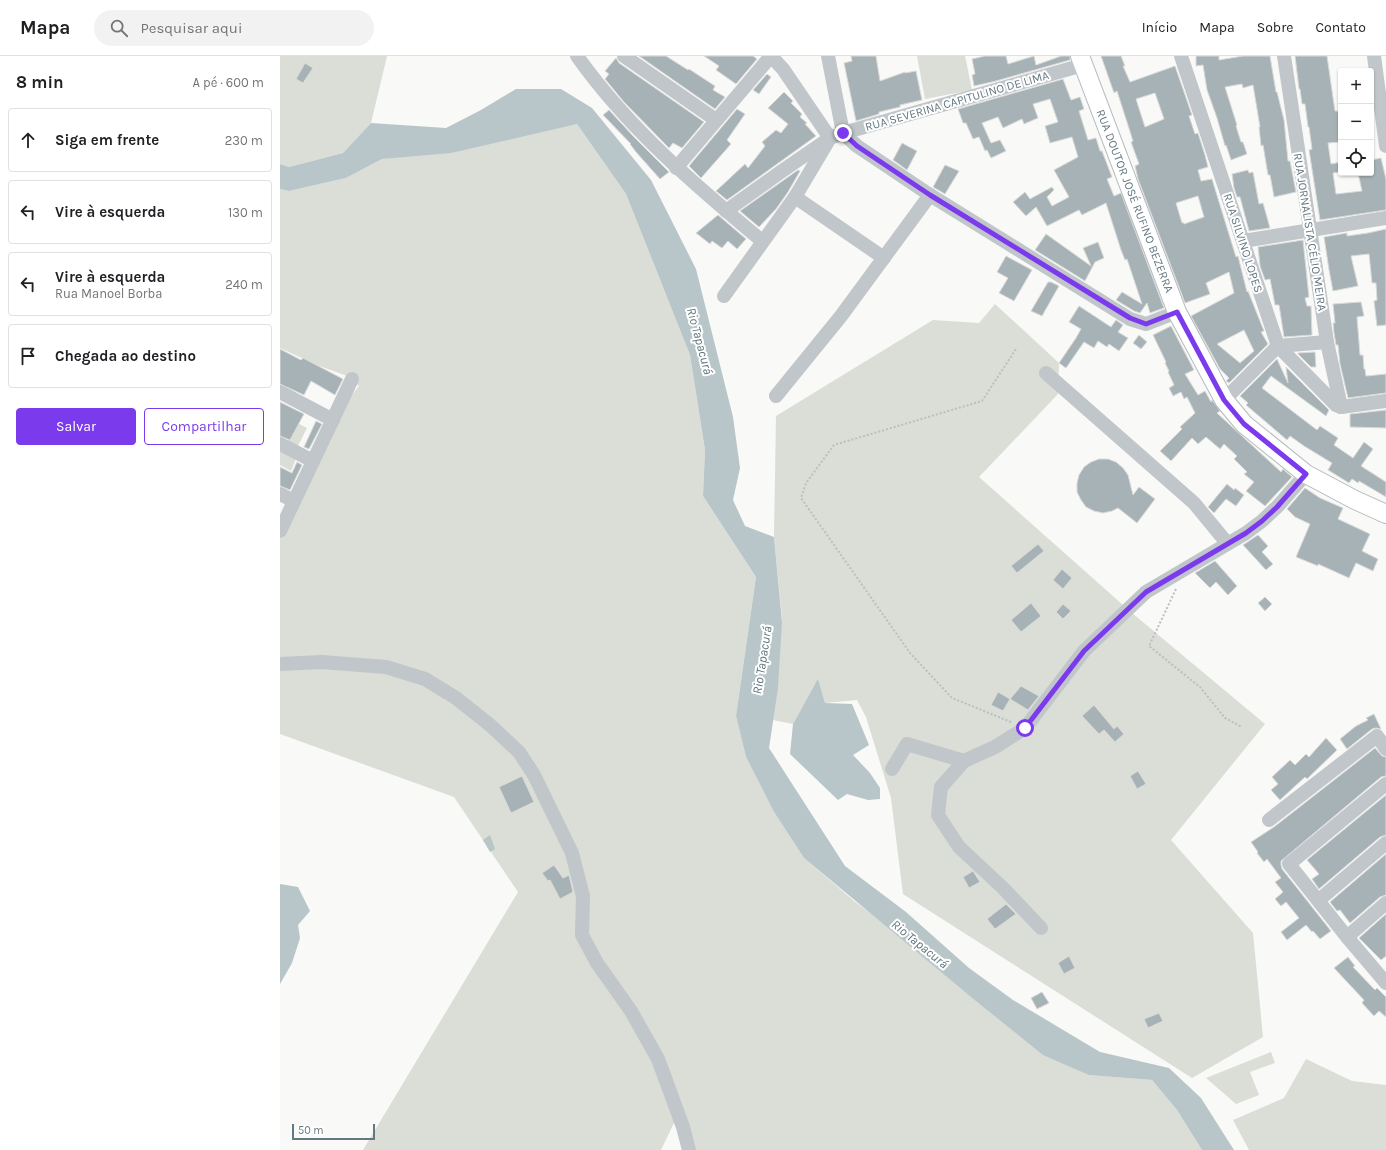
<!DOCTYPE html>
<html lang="pt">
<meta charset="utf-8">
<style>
:root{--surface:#fff;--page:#f2f2f2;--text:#202124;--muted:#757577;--line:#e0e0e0;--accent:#7c3aed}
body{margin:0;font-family:Karla,sans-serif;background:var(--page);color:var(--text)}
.controls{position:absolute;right:12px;top:12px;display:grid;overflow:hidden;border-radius:4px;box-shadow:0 1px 3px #0004}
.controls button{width:36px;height:36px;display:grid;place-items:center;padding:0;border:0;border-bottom:1px solid var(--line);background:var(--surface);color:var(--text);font:20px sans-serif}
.scale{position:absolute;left:12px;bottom:10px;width:83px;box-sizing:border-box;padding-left:4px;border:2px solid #657881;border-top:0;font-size:11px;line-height:14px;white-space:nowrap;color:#657881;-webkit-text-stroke:3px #fff;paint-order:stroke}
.stop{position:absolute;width:12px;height:12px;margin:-9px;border:3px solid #7c3aed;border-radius:50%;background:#fff}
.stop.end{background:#7c3aed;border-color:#fff;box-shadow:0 1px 4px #0008}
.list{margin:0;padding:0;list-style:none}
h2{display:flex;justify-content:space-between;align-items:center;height:52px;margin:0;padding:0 16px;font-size:17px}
h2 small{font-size:13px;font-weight:400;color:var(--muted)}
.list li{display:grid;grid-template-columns:26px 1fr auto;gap:12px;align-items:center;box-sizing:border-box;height:64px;margin:0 8px 8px;padding:0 8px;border:1px solid var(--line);border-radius:4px}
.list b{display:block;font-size:15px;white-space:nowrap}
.list p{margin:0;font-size:13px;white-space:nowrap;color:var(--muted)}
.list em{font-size:13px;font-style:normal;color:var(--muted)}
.actions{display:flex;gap:8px;padding:12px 16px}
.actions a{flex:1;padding:9px 0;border:1px solid var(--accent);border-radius:4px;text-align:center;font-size:14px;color:var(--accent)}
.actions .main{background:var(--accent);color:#fff}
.icon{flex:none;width:22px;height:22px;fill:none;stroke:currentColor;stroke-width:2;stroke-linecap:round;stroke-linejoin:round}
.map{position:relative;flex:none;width:1106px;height:1094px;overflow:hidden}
header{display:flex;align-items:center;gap:24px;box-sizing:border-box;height:56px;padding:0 20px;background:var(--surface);border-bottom:1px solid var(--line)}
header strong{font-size:19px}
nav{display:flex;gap:22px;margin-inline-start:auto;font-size:14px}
.search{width:280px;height:36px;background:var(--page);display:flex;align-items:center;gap:10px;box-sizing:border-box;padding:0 14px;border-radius:22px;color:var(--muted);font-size:15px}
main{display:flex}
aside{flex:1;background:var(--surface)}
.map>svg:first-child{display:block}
.green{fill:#daded6}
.water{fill:#b8c6c9}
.building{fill:#a7b2b6;stroke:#dbdbd9;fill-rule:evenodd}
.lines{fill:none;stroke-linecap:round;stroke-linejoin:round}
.major-casing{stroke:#b4babd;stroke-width:20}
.path{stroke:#bbbfc1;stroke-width:2;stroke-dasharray:2 2;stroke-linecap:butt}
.minor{stroke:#c0c6c9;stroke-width:14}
.major{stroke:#fff;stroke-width:18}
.route{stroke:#7c3aed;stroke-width:5}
.labels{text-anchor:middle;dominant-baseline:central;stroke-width:4;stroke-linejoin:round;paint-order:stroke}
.street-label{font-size:12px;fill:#657881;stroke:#fff}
.water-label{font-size:13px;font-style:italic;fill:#60767c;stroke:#fff}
</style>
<header>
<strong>Mapa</strong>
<div class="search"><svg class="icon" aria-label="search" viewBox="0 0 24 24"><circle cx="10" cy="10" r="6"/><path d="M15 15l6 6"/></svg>Pesquisar aqui</div>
<nav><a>Início</a><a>Mapa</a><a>Sobre</a><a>Contato</a></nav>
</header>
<main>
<aside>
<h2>8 min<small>A pé · 600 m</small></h2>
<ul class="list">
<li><svg class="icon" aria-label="ahead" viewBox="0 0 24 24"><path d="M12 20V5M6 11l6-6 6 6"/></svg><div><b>Siga em frente</b></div><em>230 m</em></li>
<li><svg class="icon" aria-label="left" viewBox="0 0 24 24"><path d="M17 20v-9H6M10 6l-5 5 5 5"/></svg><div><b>Vire à esquerda</b></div><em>130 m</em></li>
<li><svg class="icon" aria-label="left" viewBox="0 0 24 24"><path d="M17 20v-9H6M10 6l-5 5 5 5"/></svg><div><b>Vire à esquerda</b><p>Rua Manoel Borba</p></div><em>240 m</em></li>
<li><svg class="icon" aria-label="arrive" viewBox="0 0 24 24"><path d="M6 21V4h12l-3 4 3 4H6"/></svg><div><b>Chegada ao destino</b></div></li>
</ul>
<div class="actions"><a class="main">Salvar</a><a>Compartilhar</a></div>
</aside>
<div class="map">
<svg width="1106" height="1094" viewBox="0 0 1106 1094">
<rect width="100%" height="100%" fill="#f9f9f7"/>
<g class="green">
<path d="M0,0h107l-16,67 -28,30 -54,14 -9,-3z"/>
<path d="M637,0h48l7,34 -47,9z"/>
<path d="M297,68l49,70 64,161 15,95 -2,46 53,81 -20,139 10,41 28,55 30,46 50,43 236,174 62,5 25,30 25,40h-510l-18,-27 -13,27h-298l155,-258 -64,-95 -174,-63v-195l68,-139 11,-14 -12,-10 -30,-11 -37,-17v-159l9,2 57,-13 36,-19z"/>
<path d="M715,248l64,59 -1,31 -79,83 153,136 133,111 -94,116 82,93 10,104 -71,41 -289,-184 -12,-96 -25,-81 -9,-17 -32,3 -7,-23 -25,44 -20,-4 9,-102 -8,-81 2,-121 157,-96 46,3z"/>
<path d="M17,367l10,5 -9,18 -11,-5z"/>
<path d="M0,391l17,9 -6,15 -11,-6z"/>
<path d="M991,996l4,11 -25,9 9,23 -23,9 -30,-26z"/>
<path d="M1026,1003l46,22 34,4v65h-137l-16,-30 51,-22z"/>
</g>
<g class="water">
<path d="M236,33h45l31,19 59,72 45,89 37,148 7,51 -7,32 12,26 29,11 8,85 -4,66 -9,60 76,118 61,46 63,56 44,32 87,52 69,16 32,30 33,52h-32l-25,-40 -25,-30 -63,-5 -46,-20 -67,-54 -172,-143 -30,-46 -28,-55 -10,-41 20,-139 -53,-81 2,-46 -15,-95 -64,-161 -49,-70 -126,29 -69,6 -36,19 -57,13 -9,-2v-25l9,3 54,-14 28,-30 75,5 35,-18z"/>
<path d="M538,623l7,24 27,1 17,41 -16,10 17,18 10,15v11l-12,1 -21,-6 -9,6 -48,-46 3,-30z"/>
<path d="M210,779l5,14 -5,3 -7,-12z"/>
<path d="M0,828l18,3 12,24 -12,14 2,13 -8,25 -12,21z"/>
</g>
<g class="building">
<path d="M359,0h27l22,14 1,-1 26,17 -2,4 12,7 -10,12z"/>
<path d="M424,0h49l4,3 -21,25 -20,-14 3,-4z"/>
<path d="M571,0h25l4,25 25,-9v1l11,-2 6,29 -22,5v2l-21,5v2l-23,7 -12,-58 8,-2z"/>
<path d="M705,0h21l2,8 26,-8 2,9 25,-9h9v4l-74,21 -22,5 -2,-11 3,-1 -3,-15z"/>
<path d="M821,0h20l4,10h-2l7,16 45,-16 17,49 -3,1 6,18 3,-1 7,22 3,12 -10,3 3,11 11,-2 24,78 2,-1 9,36 1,-1 16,40 -3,1 7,12 -39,39 -3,-2 3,-3 -9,-9 -29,-53 43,-23 -5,-21 -23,11 4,11 -25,9 -47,-124 -3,-13 4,-2 -8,-22 2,-1 -16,-50 -3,2zM875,37l9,26 -19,8 -9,-28zM918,140l6,21 -20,7 -1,-2 -1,1 -6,-20zM964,274l10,21 -14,12 -23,-19z"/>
<path d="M916,0h23v4l24,-4h27l6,36h1l7,28 4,41h2l6,31 -22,5 -4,-22h-2l-5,-30 -2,1 -2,-19h1l-7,-42 -10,3 -1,-4 -17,3 12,38 -1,1 5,16h2l4,12 -16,6 -5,-15 -1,1 -8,-28 -10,-28 -4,-25 -7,1z"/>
<path d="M1015,0h32l8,55h3l3,18v13l-13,1 3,21 10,-2v10l-8,1 3,21 26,-3 -4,-18h13v-13l10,-2 5,21v31l-66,10 -11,-70 3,-1 -3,-22h-1l-3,-23h-3l-2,-15h-1z"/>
<path d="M336,2l3,5 85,59 -22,26 -9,-5 -4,5 -45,-46 -19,-23 4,-5 -4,-3z"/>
<path d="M25,7l8,5 -10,15 -7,-4z"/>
<path d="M487,18l4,3 -12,17 -6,-4z"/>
<path d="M783,23l8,21 9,-3 4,12 -5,2 9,29 8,-2 4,13h2l10,26 -5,2 7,17 7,-3 43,115 -14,5 -3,-10 -7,10 -6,-2 -18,-11 6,-8 20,12 -15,-45 -2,1 -4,-10 -15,-47 -24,12 -3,-5 -32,16 -11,-19 -10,9 -13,-14 12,-10 5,7 22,-12 2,3 -7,7 5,9 17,-9 -15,-27 24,-13 -6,-20 -22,6 -5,-17 13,-4 -8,-23 -17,5 5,14 -14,6 -2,-5 -19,9 -5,-11 -16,6 9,20 9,-3 6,11 -15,7 -4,-8 -2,1 -6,-14 -6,2 -7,-16h-3l-5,-14z"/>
<path d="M504,36l9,9 -2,2 11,11 -2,3 7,6 -2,1 11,12 -89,64 -11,-9 29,-27 3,4 17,-22 -3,-4 14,-12 5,3 7,-9 -20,-16z"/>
<path d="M457,53l8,5 -18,26 4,4 -30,34 -12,-12z"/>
<path d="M329,54l25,27 35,35 -9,7 -24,-27 -6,-8h1l-28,-29z"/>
<path d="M622,87l15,8 -10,19 -14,-10z"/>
<path d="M665,109l14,6 -14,23 -12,-7z"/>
<path d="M518,114l2,1 -12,21 -12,17 -17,18 -19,-16z"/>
<path d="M968,114l1,3 4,-1 6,32 4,-1 7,25 -21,3 -9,-34h-3l-3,-9 -2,-14z"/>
<path d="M438,159l28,24 -9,10 -9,-8 -6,7 -10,-7 -2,3 -14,-11z"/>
<path d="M1106,173v96l-9,1 -3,-25 3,-1 -1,-17h-4l-3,-29 -18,2 7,30 -25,5 -4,-21 -5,-33 23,-4v3l21,-3z"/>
<path d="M766,178l45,32 -8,-18 15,-6 6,16 -9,4 -10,19 -50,-31z"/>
<path d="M1023,184l6,57 -4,1 2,8h4l1,29 -28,2 -5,-32h-4l-5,-26 -5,1 -5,-14 -2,-19z"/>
<path d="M726,200l26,14 -18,31 -15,-8 9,-15 -11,-6z"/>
<path d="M768,226h3l8,4 -17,30 -11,-5z"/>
<path d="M1081,246l3,14 -7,1 3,38h3l1,14h1l1,7 20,-2v19l-38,5 -8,-34 -2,-19h-2l-2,-12 -1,-10h2l-2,-19z"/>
<path d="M799,250l32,21 5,-7 7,5 -5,7 10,6 -9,13 -10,-7 -2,3 -9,-6 -4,7 -10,-6 -18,26 -7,-5 17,-25 5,-9 -12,-7z"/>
<path d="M891,270l23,44 -9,4 13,21 7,-4 6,11 1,-2 8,11 -3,2 64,59 2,-3 9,8 -27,29 -19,-15 8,-9 -10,-8 3,-2 -13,-13 3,-3 -13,-12 -4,5 -14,-12 -8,7 -6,-6 -21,23 -11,-10 22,-22 -2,-2 15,-14 -8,-16 -3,2 -3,-7 -8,4 -4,-8 5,-3 -6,-13 1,-1 -4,-8 1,-1 -13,-27z"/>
<path d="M859,279l8,7 -6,7 -8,-6z"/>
<path d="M0,293l21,11 2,-2 40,21 -8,16 -24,-14 -7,14 -24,-11z"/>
<path d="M1035,296l1,15h-5l-13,-13v-1z"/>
<path d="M997,303l11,24 -2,-16 43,43 -3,6 -55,-40 -9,12 55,42 3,-4 18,12 -4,7 19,13 11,-16 9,7 -12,17 25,16v15l-27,-16 -1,2 -6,-4 -3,4 -21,-13 4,-7 -28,-17 -14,-10 -3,4 -41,-35 2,-2 -8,-7z"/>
<path d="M0,346l24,12 -14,26 -10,-4z"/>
<path d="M1106,354v18l-36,-1v-13z"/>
<path d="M36,365l6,3 -13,25 -5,-2z"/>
<path d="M819,403h9l8,3 7,6 5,7 5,20 6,-8 16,12 -18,24 -19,-15 -6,3 -9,2 -9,-2 -8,-4 -5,-7 -4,-8v-9l2,-8 5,-8 7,-5z"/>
<path d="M17,406l5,3 -12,25 -10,-4v-19l12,6z"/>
<path d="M947,428l7,6 1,-2 9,7 -8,11 -10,-7 -12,14 -6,-6z"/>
<path d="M1025,432l15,10 23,10 -5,11 32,15 -8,17 16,8 -5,12 -17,-8 -7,15 -31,-14v2l-22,-9 14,-33 -15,-7 -8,-8z"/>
<path d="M978,479l10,11 -6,6 11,12 -7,6 -23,-25z"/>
<path d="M758,488l6,7 -27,22 -6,-7z"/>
<path d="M935,505l22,25 -9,9 -12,-13 -6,6 -15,-15z"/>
<path d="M782,513l10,9 -9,11 -10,-9z"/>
<path d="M985,541l7,7 -7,7 -7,-8z"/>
<path d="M751,547l10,13 -20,16 -10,-12z"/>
<path d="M783,548l8,7 -8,8 -7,-7z"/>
<path d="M741,630l18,10 -11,14 -18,-11z"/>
<path d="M718,636l12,7 -7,12 -12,-6z"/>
<path d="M814,649l20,24 3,-3 7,8 -9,8 -11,-12 -5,4 -17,-18z"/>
<path d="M1094,658l7,15 -5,-1 -4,1 -25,20 -7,-10 16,-13 12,-6 -2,-2z"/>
<path d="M1046,682l11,12 -30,29 -2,-2 -25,23 -9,-10 7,-6 -6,-7 18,-17 5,5 11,-11 3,3z"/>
<path d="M1095,692l7,8 4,1v19l-5,1 -100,84v4l1,4 49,62 -11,8 -7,-8 -1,1 -6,-7 -19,15 -6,-8 18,-14 -13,-16 -5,4 -6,-7 8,-7 -8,-10 6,-4 -14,-19 -3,3 -7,-9 1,-1 -7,-10 23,-15z"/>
<path d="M858,715l8,13 -9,5 -7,-13z"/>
<path d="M242,720l12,26 -23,11 -12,-26z"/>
<path d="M1106,739v40l-6,2 -61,52 -7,-10 7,-5 -12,-14z"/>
<path d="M1106,798v41l-6,2 -30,26 -10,-13 -3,1 -7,-9z"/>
<path d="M274,809l9,13 6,-3 4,17 -13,7 -10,-19 -2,1 -6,-8z"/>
<path d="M693,815l7,11 -11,6 -6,-11z"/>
<path d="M726,848l10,10 -21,15 -8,-10z"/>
<path d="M1106,858v42l-5,4 -22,-22z"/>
<path d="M789,900l6,12 -11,6 -6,-11z"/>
<path d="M1068,901l7,9 -2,1 22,23 2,-2 9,9v20l-7,-6 -5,5 -12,-13 2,-3 -30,-32z"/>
<path d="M762,936l7,11 -12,6 -6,-11z"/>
<path d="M879,957l4,8 -15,7 -4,-9z"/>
</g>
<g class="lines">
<defs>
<path id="major" d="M800,0l97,256 47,88 20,24 62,50 49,26 31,14"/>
</defs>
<use href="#major" class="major-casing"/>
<g class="path">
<path d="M896,533l-27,57 51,41 25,31 17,9"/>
<path d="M731,666l-59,-24 -42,-45 -109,-155 5,-15 28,-38 148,-44 34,-52"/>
</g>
<g class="minor">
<path d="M297,0c51,72 118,129 185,185"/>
<path d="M344,0l92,64"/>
<path d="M548,0l15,77 14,13 73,49 200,124 16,5 31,-12"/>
<path d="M901,0l97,290 58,59 5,2"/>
<path d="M1004,0l43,286 14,65"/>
<path d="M1094,0l12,90"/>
<path d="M396,112l95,-112 12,13 47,69 -48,33 -56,40"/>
<path d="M515,141l89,61"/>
<path d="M963,185l143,-23"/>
<path d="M444,240l71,-99 35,-59 13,-5 240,-68"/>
<path d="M766,317l148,130 33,40"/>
<path d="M0,336l53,28"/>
<path d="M496,340l65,-80 89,-121"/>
<path d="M944,344l54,-54 49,-4"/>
<path d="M1061,351l45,-6"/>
<path d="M0,388l33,17"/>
<path d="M0,438l14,7"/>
<path d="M0,475l72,-152"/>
<path d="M0,608l42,-2 64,5 39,12 31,19 34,27 29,27 15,23 38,78 11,43 -1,39 15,28 34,48 27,48 25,68 6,23"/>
<path d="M684,705l-23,26 -3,28 21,32 44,41 38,40"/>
<path d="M612,713l15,-25 57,17 31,-14 30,-19 59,-77 62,-59 100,-59 16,-12 15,-14 29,-33"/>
<path d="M1106,728l-97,80 58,73 39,46"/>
<path d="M989,764l108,-84 9,13"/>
<path d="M1039,844l67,-57"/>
<path d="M1067,881l39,-34"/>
</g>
<use href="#major" class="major"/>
</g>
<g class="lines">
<path class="route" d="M563,77l14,13 73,49 200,123 16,6 31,-12 47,88 20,24 62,50 -29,33 -15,14 -16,12 -100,59 -62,59 -59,77"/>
</g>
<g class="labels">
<g class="street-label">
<text transform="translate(677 45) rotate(-16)">RUA SEVERINA CAPITULINO DE LIMA</text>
<text transform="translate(855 145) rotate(69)">RUA DOUTOR JOSÉ RUFINO BEZERRA</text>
<text transform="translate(1030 176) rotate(81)">RUA JORNALISTA CÉLIO MEIRA</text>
<text transform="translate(963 187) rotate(72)">RUA SILVINO LOPES</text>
</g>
<g class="water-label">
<text transform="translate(420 285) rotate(75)">Rio Tapacurá</text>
<text transform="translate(482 604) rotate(-81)">Rio Tapacurá</text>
<text transform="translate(640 888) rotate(39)">Rio Tapacurá</text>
</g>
</g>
</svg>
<div class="controls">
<button>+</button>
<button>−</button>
<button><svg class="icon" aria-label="locate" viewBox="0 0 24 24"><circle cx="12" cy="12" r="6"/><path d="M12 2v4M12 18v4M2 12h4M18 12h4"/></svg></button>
</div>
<div class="scale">50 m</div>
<div class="stop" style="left:745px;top:672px"></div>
<div class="stop end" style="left:563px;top:77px"></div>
</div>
</main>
